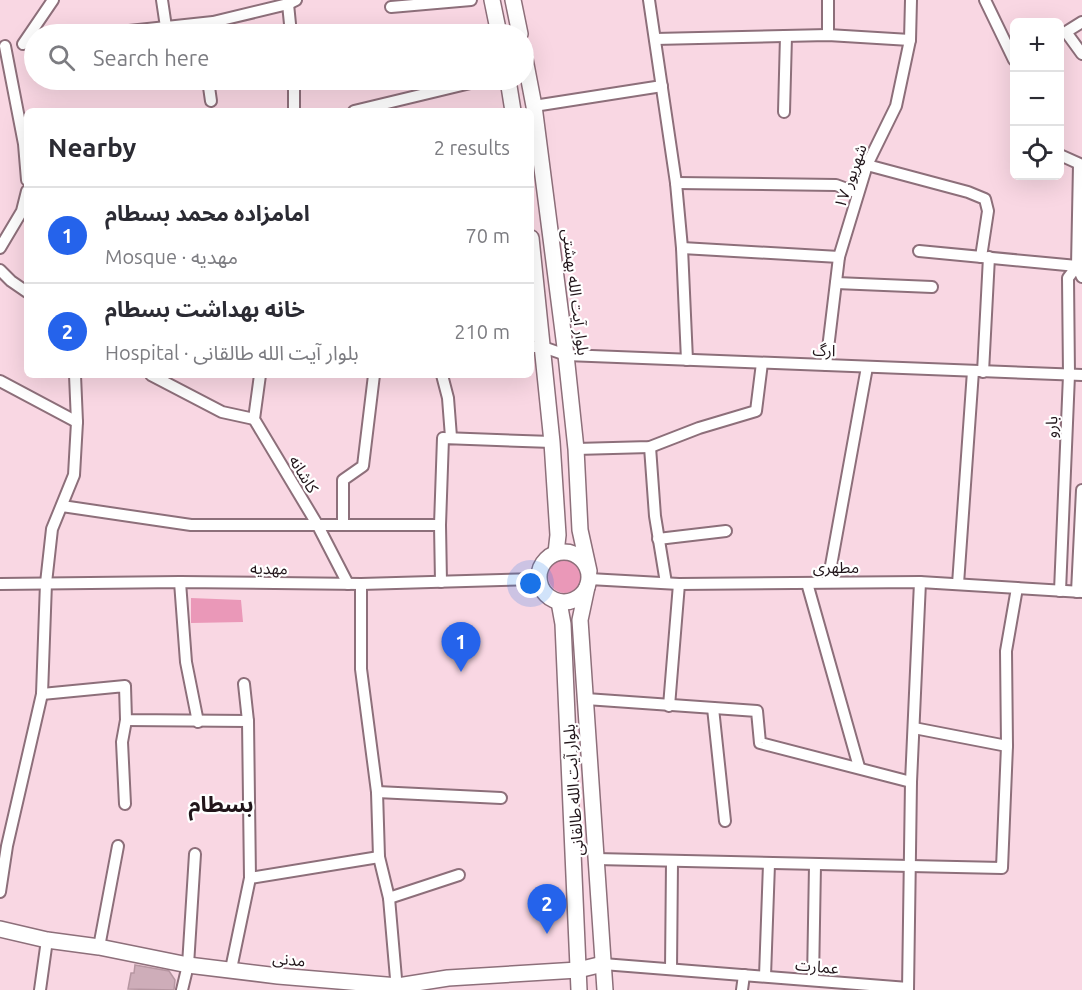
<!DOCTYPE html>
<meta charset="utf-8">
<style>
:root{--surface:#fff;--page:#f7f7f7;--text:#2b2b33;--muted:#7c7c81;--line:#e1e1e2;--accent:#2563eb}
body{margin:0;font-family:Ubuntu,"Noto Sans Arabic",sans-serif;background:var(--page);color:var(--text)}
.controls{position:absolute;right:18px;top:18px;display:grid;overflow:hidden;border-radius:9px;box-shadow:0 6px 24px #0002}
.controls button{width:54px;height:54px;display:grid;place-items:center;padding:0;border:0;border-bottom:2px solid var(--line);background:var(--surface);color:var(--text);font:30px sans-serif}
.you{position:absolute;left:531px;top:584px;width:21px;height:21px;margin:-15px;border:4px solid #fff;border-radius:50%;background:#1a73e8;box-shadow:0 0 0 9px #1a73e833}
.badge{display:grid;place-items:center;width:39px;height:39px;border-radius:50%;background:var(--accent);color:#fff;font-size:20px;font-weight:700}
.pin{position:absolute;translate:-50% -50px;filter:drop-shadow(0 2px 3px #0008)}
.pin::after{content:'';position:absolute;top:32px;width:21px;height:18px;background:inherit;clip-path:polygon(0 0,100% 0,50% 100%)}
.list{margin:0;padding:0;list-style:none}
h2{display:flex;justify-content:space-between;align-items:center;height:78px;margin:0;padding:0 24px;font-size:26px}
h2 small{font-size:20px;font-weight:400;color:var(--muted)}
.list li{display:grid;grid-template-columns:39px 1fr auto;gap:18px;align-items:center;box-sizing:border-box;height:96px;padding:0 24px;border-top:2px solid var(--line)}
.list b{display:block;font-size:22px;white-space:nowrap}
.list p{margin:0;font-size:20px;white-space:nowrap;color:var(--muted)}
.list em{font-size:20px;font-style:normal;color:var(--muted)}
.icon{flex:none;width:33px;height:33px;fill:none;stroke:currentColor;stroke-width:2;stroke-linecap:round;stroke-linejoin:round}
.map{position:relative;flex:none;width:1082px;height:990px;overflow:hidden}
.search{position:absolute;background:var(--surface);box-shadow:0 6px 24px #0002;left:24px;top:24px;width:510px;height:66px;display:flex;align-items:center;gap:15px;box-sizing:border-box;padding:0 21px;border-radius:33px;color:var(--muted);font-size:22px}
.panel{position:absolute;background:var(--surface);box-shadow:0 6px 24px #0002;left:24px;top:108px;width:510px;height:270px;border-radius:9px}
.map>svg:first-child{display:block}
.green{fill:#ea98b8}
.building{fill:#ceadb9;stroke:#b696a1;stroke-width:1.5}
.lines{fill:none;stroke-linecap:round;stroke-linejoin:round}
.street-casing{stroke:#8d6f7a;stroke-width:14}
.secondary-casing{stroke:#8d6f7a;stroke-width:18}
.street{stroke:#fff;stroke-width:10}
.secondary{stroke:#fff;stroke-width:15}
.labels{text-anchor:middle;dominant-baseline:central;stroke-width:4.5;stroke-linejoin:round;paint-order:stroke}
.street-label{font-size:16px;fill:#21151a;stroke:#fff}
.district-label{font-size:22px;font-weight:bold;fill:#21151a;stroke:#fff}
</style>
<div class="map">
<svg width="1082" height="990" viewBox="0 0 1082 990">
<rect width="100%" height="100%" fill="#f9d7e3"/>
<g class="green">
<circle cx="565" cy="576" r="17"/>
<path d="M191,598l50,2 2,22 -52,1z"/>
</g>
<path class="building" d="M135,965l34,6 6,9 -1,10 -46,-1 3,-16h3z"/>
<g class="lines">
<defs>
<g id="street">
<path d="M162,0l4,27"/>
<path d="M649,0l27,183 6,65 5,112"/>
<path d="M828,0v35"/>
<path d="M985,0l29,60"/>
<path d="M288,4l3,30"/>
<path d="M391,7l80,-7"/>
<path d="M1082,22l-16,10 16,22"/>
<path d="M101,34l112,-12 75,-18 8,-4"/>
<path d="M655,39l173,-4 82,5"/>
<path d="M23,44l30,-44"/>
<path d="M5,46l19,98 3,36"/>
<path d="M208,80l3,21"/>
<path d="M534,106l128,-20"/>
<path d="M294,111v-31"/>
<path d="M354,111l129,-31"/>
<path d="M784,112l2,-76"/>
<path d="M1060,155l22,10"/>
<path d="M867,165l101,27 17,7 3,12 -7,46"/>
<path d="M1079,165l-2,101 5,11"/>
<path d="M676,183l160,2 22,8"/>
<path d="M0,248l22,-37 5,-20"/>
<path d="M682,248l157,9"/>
<path d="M919,251l158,15"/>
<path d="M0,270l11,11 16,11"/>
<path d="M836,283l96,4"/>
<path d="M531,347h12l23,8 516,20"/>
<path d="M826,365l13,-108 28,-92 29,-59 14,-66 1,-40"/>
<path d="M983,372l6,-115"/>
<path d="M151,375l71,37 32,7"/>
<path d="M260,375l-6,44 63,105 31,60"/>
<path d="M442,375l6,23 3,39"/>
<path d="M0,381l77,41"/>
<path d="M650,447l5,69 11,67"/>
<path d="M576,449l74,-2 49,-19 57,-17 6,-48"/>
<path d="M62,506l129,19h249"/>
<path d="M343,524v-44l20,-14 11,-91"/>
<path d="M658,539l68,-8"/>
<path d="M589,579l90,5 241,-2 162,10"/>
<path d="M180,582l6,80 12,60"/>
<path d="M441,582l-1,-57 3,-87 109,4"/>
<path d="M828,582l39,-215"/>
<path d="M807,583l52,184"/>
<path d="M0,584l180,-2 181,2 178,-5"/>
<path d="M361,584v85l16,123 2,65 10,41 8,92"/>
<path d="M958,584l15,-213"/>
<path d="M1060,591l9,-216 -1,-97 9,-12"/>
<path d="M1077,592l5,-102"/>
<path d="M42,694l83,-8 1,34 122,1"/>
<path d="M586,699l171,12 3,32 151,39"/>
<path d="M669,706l10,-122"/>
<path d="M713,708l12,113"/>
<path d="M914,728l93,18"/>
<path d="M377,792l124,6"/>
<path d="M125,804l-3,-62 4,-22"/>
<path d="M596,859l406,9 5,-122 -1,-95 11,-63"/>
<path d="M250,878l129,-21"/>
<path d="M0,892l7,-46 35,-152 4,-111 6,-54 22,-54 3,-53 -2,-47"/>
<path d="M389,898l70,-23"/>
<path d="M99,947l19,-101"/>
<path d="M603,964l305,24"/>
<path d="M231,969l19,-91 -2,-157 -4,-37"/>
<path d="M671,969l1,-107"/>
<path d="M765,976l4,-112"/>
<path d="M813,980l2,-115"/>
<path d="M40,990l7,-50"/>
<path d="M182,990l6,-25 7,-111"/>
<path d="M742,990l2,-15"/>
<path d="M908,990l3,-208 9,-200"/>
</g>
<g id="secondary">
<path d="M492,0l7,34"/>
<path d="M513,0l7,34"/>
<path d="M524,54l10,52 32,249 10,94 4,81 9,41"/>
<path d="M508,80l5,31"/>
<path d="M531,238l21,204 6,93 -2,18"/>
<circle cx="564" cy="577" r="25"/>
<path d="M587,587l-7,33 25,370"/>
<path d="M559,602l4,22 16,366"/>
<path d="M0,929l47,11 52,7 89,18 90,11 120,10 50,-8 130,-8 25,-6"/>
</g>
</defs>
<use href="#street" class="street-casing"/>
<use href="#secondary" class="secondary-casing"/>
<use href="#street" class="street"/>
<use href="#secondary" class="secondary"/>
</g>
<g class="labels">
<g class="street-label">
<text transform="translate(850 176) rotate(-70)">۱۷ شهریور</text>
<text transform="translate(576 292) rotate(83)">بلوار آیت الله بهشتی</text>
<text transform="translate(824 350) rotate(2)">ارگ</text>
<text transform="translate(1051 427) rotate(-88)">بارو</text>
<text transform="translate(304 474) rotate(59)">کاشانه</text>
<text x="836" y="567">مطهری</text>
<text transform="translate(269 568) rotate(1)">مهدیه</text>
<text transform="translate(573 790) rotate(-94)">بلوار آیت الله طالقانی</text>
<text transform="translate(289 959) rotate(6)">مدنی</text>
<text transform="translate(817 966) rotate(5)">عمارت</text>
</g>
<g class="district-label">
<text x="221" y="803">بسطام</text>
</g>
</g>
</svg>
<div class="controls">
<button>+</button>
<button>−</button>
<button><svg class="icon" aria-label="locate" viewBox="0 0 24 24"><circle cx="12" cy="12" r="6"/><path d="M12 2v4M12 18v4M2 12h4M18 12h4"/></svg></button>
</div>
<div class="you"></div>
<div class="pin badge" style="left:461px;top:672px">1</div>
<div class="pin badge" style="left:547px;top:934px">2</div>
<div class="search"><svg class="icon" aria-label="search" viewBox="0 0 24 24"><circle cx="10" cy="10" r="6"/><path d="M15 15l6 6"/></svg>Search here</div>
<section class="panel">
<h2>Nearby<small>2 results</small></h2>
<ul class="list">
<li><span class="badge">1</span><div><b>امامزاده محمد بسطام</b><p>Mosque · مهدیه</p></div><em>70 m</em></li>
<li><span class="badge">2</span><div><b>خانه بهداشت بسطام</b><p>Hospital · بلوار آیت الله طالقانی</p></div><em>210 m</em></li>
</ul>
</section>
</div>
